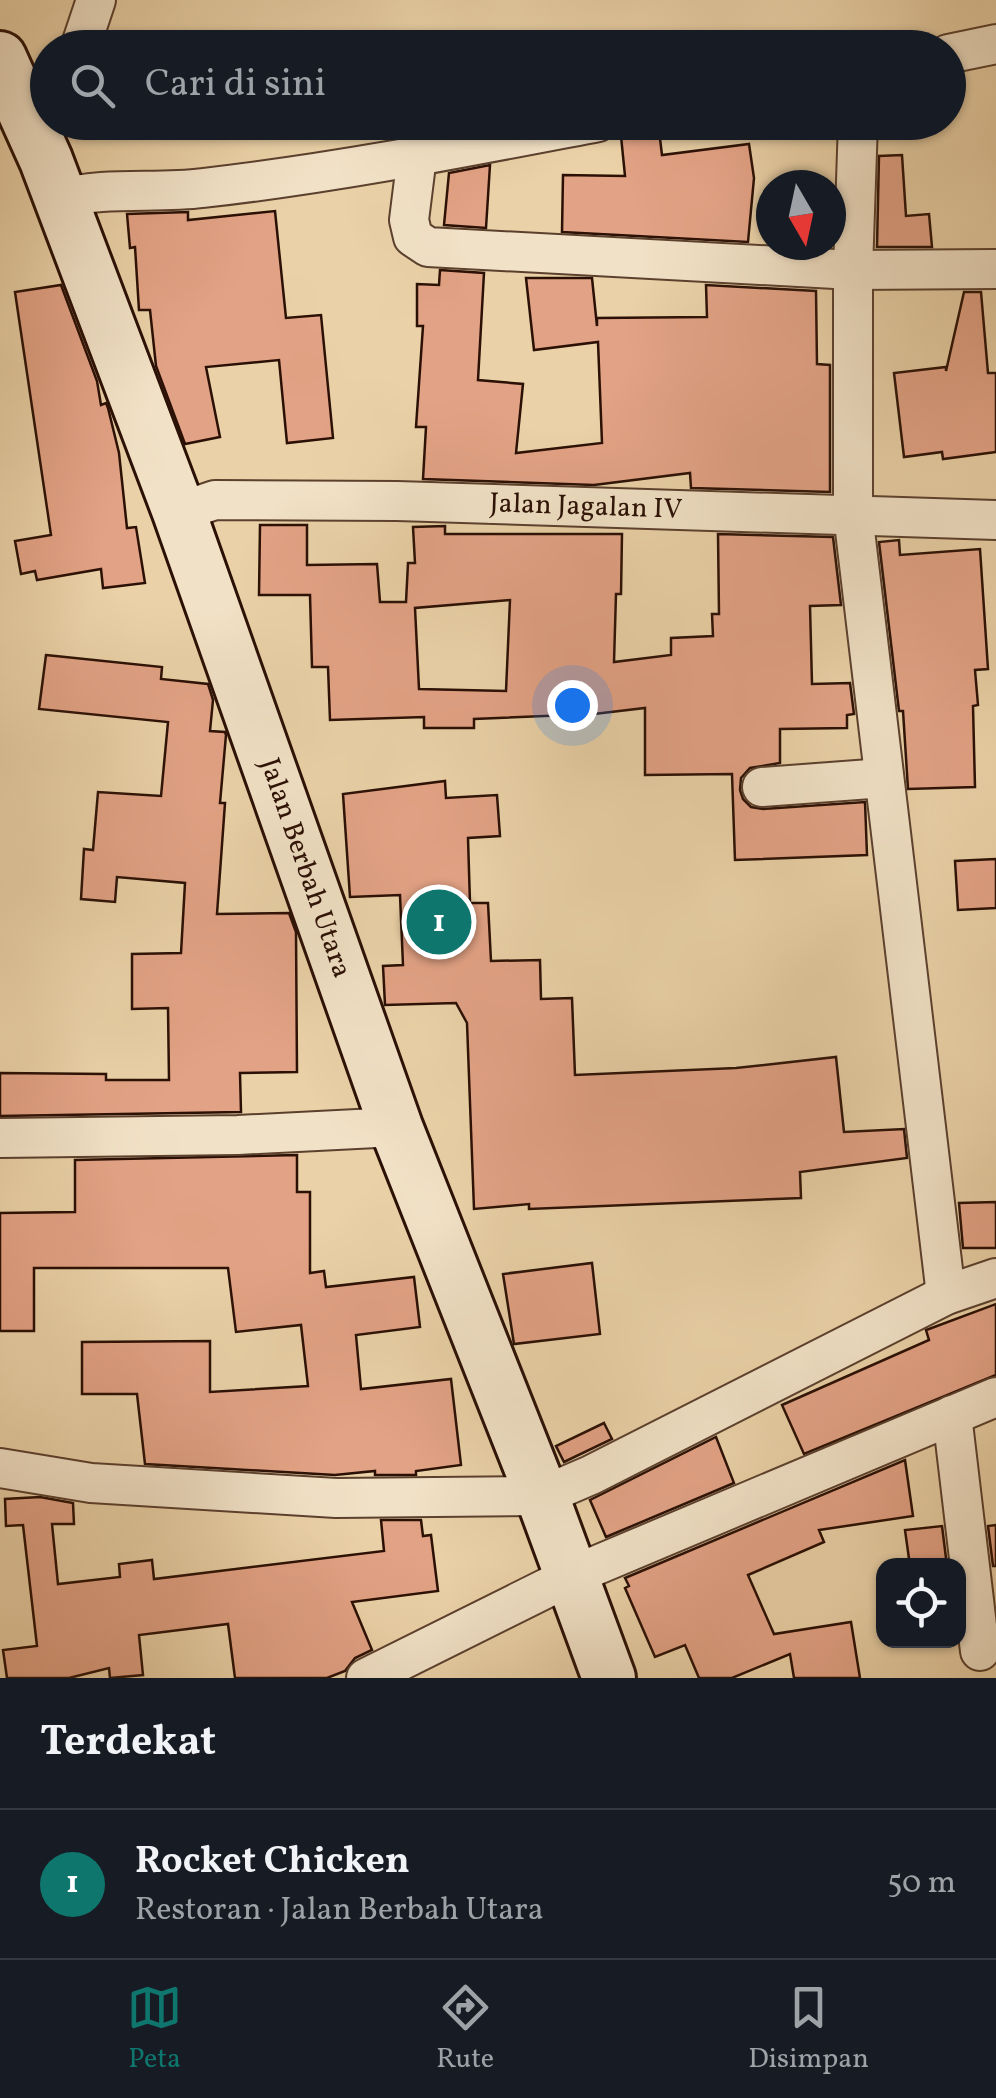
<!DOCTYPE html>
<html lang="id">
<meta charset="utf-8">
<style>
:root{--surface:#171b24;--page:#20242c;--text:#f1f3f6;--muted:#9ea1a6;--line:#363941;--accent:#0f766e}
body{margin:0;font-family:Vollkorn,serif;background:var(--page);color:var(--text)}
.controls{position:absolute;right:30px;bottom:30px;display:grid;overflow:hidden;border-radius:20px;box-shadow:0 2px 8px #0004}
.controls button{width:90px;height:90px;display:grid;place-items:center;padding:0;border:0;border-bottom:2px solid var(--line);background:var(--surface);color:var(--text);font:50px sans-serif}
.compass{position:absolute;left:756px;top:170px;width:90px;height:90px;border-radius:50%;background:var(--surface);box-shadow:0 2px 8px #0004;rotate:171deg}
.you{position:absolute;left:572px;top:705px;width:35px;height:35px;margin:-25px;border:8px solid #fff;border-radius:50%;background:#1a73e8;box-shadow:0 0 0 15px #1a73e833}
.badge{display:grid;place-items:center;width:65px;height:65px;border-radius:50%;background:var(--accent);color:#fff;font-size:32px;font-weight:700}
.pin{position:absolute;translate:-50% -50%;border:5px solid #fff;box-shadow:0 2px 10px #0006}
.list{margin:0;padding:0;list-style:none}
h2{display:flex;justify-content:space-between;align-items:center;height:130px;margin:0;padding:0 40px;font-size:42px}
h2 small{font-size:32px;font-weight:400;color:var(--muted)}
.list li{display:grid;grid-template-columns:65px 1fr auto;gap:30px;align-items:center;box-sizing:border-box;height:150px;padding:0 40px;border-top:2px solid var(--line)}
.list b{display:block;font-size:38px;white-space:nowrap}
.list p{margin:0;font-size:32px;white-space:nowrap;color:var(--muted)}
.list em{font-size:32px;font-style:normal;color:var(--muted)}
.icon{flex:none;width:55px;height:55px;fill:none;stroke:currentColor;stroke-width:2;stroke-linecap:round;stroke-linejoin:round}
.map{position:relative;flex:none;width:996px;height:1678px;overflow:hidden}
.search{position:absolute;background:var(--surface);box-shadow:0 2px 8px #0004;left:30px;right:30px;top:30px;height:110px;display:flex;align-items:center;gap:25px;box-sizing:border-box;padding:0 35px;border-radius:55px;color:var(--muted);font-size:38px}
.sheet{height:280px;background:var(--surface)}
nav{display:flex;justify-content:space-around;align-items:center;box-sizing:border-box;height:140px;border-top:2px solid var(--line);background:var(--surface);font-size:28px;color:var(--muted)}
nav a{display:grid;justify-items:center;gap:5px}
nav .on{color:var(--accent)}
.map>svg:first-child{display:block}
.building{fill:#e2a285;stroke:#2b1005;stroke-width:2.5;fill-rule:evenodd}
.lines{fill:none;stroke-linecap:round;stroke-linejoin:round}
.street-casing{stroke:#5b402e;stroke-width:42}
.secondary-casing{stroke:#2b1005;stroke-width:58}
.street{stroke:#f1e1c6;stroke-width:38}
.secondary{stroke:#f1e1c6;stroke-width:52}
.labels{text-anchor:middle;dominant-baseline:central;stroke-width:9;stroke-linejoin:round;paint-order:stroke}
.street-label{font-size:28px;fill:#2b1005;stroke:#f1e1c6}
</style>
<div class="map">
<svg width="996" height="1678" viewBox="0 0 996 1678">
<rect width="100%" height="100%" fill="#ead1a7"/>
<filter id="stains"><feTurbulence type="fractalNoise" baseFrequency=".002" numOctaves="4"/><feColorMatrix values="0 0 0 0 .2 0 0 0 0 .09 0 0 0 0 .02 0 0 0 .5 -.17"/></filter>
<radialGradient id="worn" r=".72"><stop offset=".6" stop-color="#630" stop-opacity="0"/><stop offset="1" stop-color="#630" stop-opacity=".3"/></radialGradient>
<g class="building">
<path d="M658,122l4,33 87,-11 5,34 -6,64 -186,-10 1,-57 62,1 -5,-50z"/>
<path d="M902,155l4,61 23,-2 3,33h-55l2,-91z"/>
<path d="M490,165l-4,63 -42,-3 5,-52z"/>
<path d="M275,211l11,107 35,-3 12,123 -46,5 -8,-83 -73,7 14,70 -35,7 -29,-78 -6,-56h-11l-4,-63 -5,1 -3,-34 61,-2v8z"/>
<path d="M440,270l44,3 -6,107 45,4 -7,69 86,-10 -4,-101 -64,8 -8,-72h66l5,48v-8l110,-1 -1,-32 110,6 1,73 13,1v127l-139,-4 -1,-15 -96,12 -171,-6 3,-52h-10l7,-101h-6v-42l22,1z"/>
<path d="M61,285l36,96 4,24 5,-2 2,5 11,45 8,75 9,-1 9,56 -42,5 -2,-19 -64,11 -2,-9 -14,3 -6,-33 36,-6 -36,-243z"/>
<path d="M964,292h17l7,81h8v79l-53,7 -1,-7 -38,5 -10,-84 52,-6v4z"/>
<path d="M260,525h47v40l70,-1 3,38h26l2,-39h7l-2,-36 32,-1v8h177l-1,60h-5l-2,68 57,-7v-17l42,-2 -1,-22h7l-1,-80 115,3 8,68 -31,1 2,78 38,-1 4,31 -7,1v13l-67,1v34l-30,5 -9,10 -1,12 3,9 8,8 12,2 102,-7 2,53 -132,5 -3,-86 -87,1v-67l-51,6 -120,5v9h-50v-11l-94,3 -2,-53h-16l-2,-72h-51zM510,600l-4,91 -87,-2 -4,-81z"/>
<path d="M899,540l1,15 80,-6 8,120 -13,1 3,35 -5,1 2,81 -67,2 -5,-78h-4l-20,-169z"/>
<path d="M46,655l116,12 -1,12 47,5 5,16 -3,31 15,1 1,3 -6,68h5l-8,111 72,-1 7,19 1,140 -57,1 1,39 -241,4v-43l106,1v6h63l-1,-72 -36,1v-55l49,-1 4,-70 -68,-6 -2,25 -34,-3 3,-50 9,1 5,-58 63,4 7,-74 -129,-13z"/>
<path d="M445,781l1,17 51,-3 3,41 -32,2 2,65h18l3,58 49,-1 1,39 31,-1 3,77 161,-7 100,-11 8,75 60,-3 3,29 -107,14 1,26 -272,11v-5l-55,5 -7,-186 -11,-20 -71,2 -2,-39 20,-1 -3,-70 -50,2 -7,-103z"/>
<path d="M996,859v49l-38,2 -3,-49z"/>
<path d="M297,1155v37h13v81l14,-2 2,16 88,-10 6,50 -64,8 5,54 90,-10 10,86 -45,6v4h-41v-4l-40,4 -190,-11 -8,-70h-55v-52l128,-1v51l98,-6 -7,-61 -65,7 -8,-64h-194v63h-34v-118l75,-1v-52z"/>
<path d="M996,1202v46h-33l-4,-45z"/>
<path d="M592,1263l8,71 -86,10 -11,-70z"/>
<path d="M996,1304v71l-192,79 -22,-49 147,-65 -3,-10 3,-1z"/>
<path d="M604,1423l8,16 -48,23 -8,-16z"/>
<path d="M716,1437l18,46 -128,54 -16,-37z"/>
<path d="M905,1460l8,56 -94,14 5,12 -76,33 26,59 77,-12 9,56h-66l-4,-24 -58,24h-33l-14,-33 -30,12 -30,-69 4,-2 -4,-8z"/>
<path d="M40,1497l33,6 1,21h-22l6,60 62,-7 -1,-13 33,-4 2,19 230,-28 -3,-31h40l2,16 8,-1 7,56 -86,11 20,48 -17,8 -10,13 -18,7h-92l-7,-54 -89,11 4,40 -33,3 -1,-10 -40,10h-62l-4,-28 34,-4 -14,-121 -17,1 -1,-27z"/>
<path d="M996,1525v41h-3l-5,-40z"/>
<path d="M942,1526l5,40h-37l-5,-36z"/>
</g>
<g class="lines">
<defs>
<g id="street">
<path d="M80,48l16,-48"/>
<path d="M948,54l48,-10"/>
<path d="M858,122l-5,148v244l93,781"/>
<path d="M417,156l-8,64 4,17 15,10 425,23 143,-1"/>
<path d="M58,199c48,-13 97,-5 145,-11 133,-15 264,-41 395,-66"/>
<path d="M179,512l36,-12 182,1 599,19"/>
<path d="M762,787l122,-9"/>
<path d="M0,1138l238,-3 158,-8"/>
<path d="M952,1415l28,236"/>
<path d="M0,1468l91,15 245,15 206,-2 49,-21 355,-180 50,-17"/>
<path d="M366,1678l205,-102 425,-179"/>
</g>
<path id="secondary" d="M0,58l46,102 133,352 217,615 146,369 67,182"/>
</defs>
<use href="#street" class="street-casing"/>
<use href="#secondary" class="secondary-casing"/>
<use href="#street" class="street"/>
<use href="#secondary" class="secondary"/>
</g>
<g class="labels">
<g class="street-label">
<text transform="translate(586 507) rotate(2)">Jalan Jagalan IV</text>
<text transform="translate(305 868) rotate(71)">Jalan Berbah Utara</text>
</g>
</g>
<rect width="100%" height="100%" filter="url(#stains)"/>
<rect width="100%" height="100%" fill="url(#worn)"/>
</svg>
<div class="controls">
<button><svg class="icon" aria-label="locate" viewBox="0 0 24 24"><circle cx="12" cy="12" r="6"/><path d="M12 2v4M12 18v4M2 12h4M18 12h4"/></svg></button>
</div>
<svg class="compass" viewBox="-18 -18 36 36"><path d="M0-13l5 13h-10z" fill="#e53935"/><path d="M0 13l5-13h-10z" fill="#9ea1a6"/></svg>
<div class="you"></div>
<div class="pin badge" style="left:439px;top:922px">1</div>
<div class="search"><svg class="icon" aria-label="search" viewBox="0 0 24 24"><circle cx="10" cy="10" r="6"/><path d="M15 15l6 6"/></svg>Cari di sini</div>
</div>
<section class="sheet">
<h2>Terdekat<small></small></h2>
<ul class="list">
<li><span class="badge">1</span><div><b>Rocket Chicken</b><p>Restoran · Jalan Berbah Utara</p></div><em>50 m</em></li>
</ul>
</section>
<nav>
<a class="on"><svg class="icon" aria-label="map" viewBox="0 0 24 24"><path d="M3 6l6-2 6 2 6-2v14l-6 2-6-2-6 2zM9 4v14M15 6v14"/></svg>Peta</a>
<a><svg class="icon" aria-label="directions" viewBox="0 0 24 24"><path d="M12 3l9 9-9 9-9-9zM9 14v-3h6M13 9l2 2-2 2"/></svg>Rute</a>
<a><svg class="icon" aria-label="saved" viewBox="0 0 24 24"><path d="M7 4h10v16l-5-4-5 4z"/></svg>Disimpan</a>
</nav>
